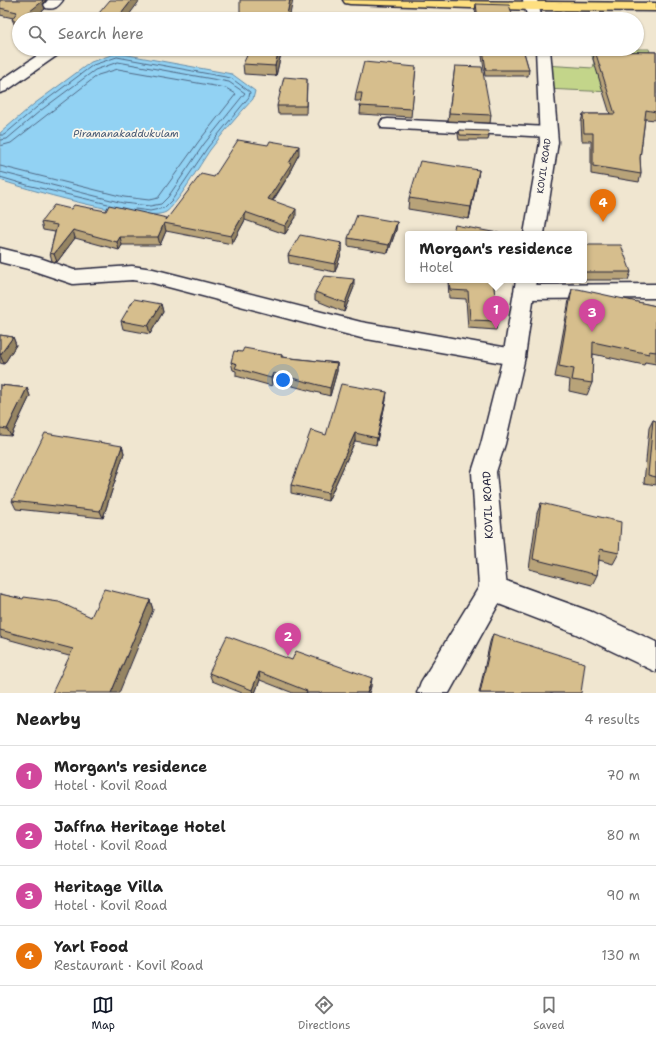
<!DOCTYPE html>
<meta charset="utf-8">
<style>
:root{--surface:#fff;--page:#f2f2f2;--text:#222;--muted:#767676;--line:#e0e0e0;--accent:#111827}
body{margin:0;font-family:"Shantell Sans",sans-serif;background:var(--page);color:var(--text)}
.you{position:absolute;left:283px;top:380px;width:14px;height:14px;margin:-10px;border:3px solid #fff;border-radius:50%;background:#1a73e8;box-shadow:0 0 0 6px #1a73e833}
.badge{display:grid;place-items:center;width:26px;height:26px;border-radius:50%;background:var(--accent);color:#fff;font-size:13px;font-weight:700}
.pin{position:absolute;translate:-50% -33px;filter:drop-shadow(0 1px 2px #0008)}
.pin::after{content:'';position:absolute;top:21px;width:14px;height:12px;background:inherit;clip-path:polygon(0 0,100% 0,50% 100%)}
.popup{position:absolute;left:405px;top:231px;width:182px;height:52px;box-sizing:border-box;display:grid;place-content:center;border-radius:4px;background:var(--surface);filter:drop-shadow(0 1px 3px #0005);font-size:13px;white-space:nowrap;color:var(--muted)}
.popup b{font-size:15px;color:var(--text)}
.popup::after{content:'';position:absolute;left:50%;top:100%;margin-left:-8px;border:8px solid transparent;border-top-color:var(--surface)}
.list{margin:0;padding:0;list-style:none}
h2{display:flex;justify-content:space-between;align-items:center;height:52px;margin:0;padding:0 16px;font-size:17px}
h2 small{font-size:13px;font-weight:400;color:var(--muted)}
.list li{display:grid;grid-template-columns:26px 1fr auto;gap:12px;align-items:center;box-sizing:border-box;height:60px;padding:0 16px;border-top:1px solid var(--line)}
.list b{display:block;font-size:15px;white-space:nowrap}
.list p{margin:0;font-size:13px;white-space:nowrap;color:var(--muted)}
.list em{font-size:13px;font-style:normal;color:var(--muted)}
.icon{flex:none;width:22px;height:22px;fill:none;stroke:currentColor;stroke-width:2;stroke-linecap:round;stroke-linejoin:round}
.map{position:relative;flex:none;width:656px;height:693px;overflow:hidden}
.search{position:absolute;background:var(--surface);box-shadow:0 1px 3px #0004;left:12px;right:12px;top:12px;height:44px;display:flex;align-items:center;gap:10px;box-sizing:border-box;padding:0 14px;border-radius:22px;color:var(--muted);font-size:15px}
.sheet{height:292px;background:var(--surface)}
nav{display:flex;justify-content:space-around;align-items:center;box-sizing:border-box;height:56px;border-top:1px solid var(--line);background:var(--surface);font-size:11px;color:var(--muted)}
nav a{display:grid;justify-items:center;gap:2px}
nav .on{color:var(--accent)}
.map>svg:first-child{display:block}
.green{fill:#c3d58a;stroke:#727c62}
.water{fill:#92d2f3;stroke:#658ca9}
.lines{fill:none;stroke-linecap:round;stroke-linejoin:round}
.shore{stroke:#4f6885;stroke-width:1}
.minor-casing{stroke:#22223b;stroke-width:3}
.tertiary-casing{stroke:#22223b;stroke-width:3}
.primary-casing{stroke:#22223b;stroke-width:3}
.minor{fill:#fbf7ec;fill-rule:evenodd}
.tertiary{fill:#fbf7ec;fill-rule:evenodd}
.primary{fill:#fedf80;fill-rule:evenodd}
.wall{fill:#b8a379;stroke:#22223b}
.shaded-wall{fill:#968563;stroke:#22223b}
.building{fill:#d6be8d;stroke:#22223b}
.labels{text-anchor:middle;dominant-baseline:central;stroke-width:3.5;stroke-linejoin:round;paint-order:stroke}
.far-street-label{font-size:9px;fill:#22223b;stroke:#fbf7ec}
.far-water-label{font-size:10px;font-style:italic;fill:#445772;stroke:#fbf7ec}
.street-label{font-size:11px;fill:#22223b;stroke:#fbf7ec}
</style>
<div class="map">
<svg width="656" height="693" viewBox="0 0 656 693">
<rect width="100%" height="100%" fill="#f0e6d0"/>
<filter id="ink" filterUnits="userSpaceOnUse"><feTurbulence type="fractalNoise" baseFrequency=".025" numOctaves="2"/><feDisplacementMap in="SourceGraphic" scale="8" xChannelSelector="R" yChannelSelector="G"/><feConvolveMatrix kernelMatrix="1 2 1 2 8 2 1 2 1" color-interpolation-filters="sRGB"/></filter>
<g filter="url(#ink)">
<path class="green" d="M590,49h59l7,19v26l-111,-5 -1,-24 49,3 1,-5z"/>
<path class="water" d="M117,53l115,21 23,17 -2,8c-15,16 -30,34 -43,51 -9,13 -34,56 -44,62 -20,12 -140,-23 -166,-32v-47l34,-29 57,-42z"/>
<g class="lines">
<g class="shore">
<path d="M0,135h4l33,-28 56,-42 24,-8 114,21 19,14 -1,5 -41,50 -36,53 -8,8 -14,3 -15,-2"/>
<path d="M0,140l7,-1 33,-28 55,-41 23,-8 111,20 16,11 -41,51 -36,53 -7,7 -11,2 -27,-3 -123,-31"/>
<path d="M0,146l11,-3 87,-68 20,-6 108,19 10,6 -37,47 -41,57 -9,2 -25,-3 -124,-31"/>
<path d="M0,177l27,8 81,19"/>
</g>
<defs>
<g id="minor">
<path d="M48,0h15c-5,7 -9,10 -17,8l-2,-3z"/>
<path d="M47,49h17l-2,3 -56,39 -6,2v-12z"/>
<path d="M388,119l160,8 6,1 2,4 -2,4 -6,1 -166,-9 -2,-4 2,-4z"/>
<path d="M0,248l40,10 34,12 58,-4 21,3 208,53 153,27 8,2 3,6 -3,6 -8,2 -153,-27 -208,-55 -21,-3 -59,4 -45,-15 -28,-7z"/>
<path d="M656,284v14l-132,1 -7,-2 -3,-5 3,-5 7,-2z"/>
<path d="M493,576l99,36 64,30v30l-82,-39 -91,-35 -4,-9 4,-9z"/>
</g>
<g id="tertiary">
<path d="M523,0h14l5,19h-14z"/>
<path d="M536,49h14l8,93 -14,92h-20l16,-92z"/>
<path d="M516,280h20l-11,77 -20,87 -9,28 11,117 -58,104h-32l4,-11 58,-95 -7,-115 9,-28 22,-87z"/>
</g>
<path id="primary" d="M343,0l313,3v8l-125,-1 -181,-6 -5,-1z"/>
</defs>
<use href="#minor" class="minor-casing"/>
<use href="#tertiary" class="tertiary-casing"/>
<use href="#primary" class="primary-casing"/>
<use href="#minor" class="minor"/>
<use href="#tertiary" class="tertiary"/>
<use href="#primary" class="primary"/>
</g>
<g class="wall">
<path d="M0,0h46l-3,4 2,5 -13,10h-13l-1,10 -3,-3 -3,-7 1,-1 -13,-3z"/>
<path d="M476,4l38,15h-37l-2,-9z"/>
<path d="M96,49h16l-1,1z"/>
<path d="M282,49l-6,27 -32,-2 -1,-10z"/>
<path d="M481,49h42l6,21 -1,6h-43z"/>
<path d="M595,51l61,1v68l-11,-1 -5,39 1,16 -2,8 -48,-8v-33h-9l-1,-19 2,-8h27l-17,-55z"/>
<path d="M455,66l36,49 -1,8 -42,-2z"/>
<path d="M416,67l-5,50 -51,-3 1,-13h-6l1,-8z"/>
<path d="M307,79l-1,35h-28l-1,-8z"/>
<path d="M459,130l30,6 -1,4h-29l-1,-6z"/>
<path d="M299,154l-8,15v3l-18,29 23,16 -11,17 -40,-14 -13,24 -66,-13 -6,14h-38l-3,5 -44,-12 -18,24 -5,-1 -2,-8 5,-21 -12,-2 -2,-8 30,-13 35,2 61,8 47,-42z"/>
<path d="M479,170l-2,11 -8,38 -61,-10 1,-11z"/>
<path d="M397,222l-1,8 -8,23 -40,-7v-8z"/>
<path d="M342,243v8l-7,21 -46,-9 -1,-8z"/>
<path d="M584,245l47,27 -3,8h-57h13z"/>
<path d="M448,280h45l5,41 -2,9 -28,-2 -2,-29 -17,-1z"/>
<path d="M354,287l-10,25 -29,-12v-8z"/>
<path d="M572,289l84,17v58l-11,-2 -1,3 -51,-11 -1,29 -5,12 -18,-4 1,-11 -15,-3 14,-77z"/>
<path d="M161,304l2,8 -13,22 -27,-5 -2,-8z"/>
<path d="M0,335l13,2 3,8 -12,19 -4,-1z"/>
<path d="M242,352l40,3v2l55,6v8l-7,25 -56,-15 -2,5 -36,-10v-5l-3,-1 -2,-8z"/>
<path d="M0,385l27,3 3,8 -19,40 -11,-1z"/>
<path d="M386,400l-10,45 -21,-4 -27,60 -37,-8v-8l35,-50z"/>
<path d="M653,420l3,1v64l-12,-2 5,-55z"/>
<path d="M122,446l2,7 -21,65 -87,-9 -4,-8z"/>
<path d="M541,503l78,50 -6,11 -14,-4 -2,15 -5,10 -63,-16 8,-56z"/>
<path d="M0,594l91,23 59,-17 3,10 -84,46 -69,-19z"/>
<path d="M493,634l88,59h-102l11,-51z"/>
<path d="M292,660l79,26 -2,7h-76l-33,-13 -5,13h-13l-30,-12 -3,-8z"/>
</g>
<g class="shaded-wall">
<path d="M41,0h5l-3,4 2,5 -13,10h-12z"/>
<path d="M132,0h8l-14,19h-9z"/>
<path d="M290,0h3l-4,19h-3z"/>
<path d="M19,20v9h-1l-2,-7z"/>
<path d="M279,49h3l-6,27 -1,-10z"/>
<path d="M299,146v8l-8,15v3l-23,35v-8z"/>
<path d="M479,170l-2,11 -8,38 2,-12z"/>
<path d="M296,209v8l-11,17v-8z"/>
<path d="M245,212v8l-13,24 -1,-8z"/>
<path d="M397,222l-1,8 -8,23 1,-8z"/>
<path d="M164,223l2,8 -6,14 -2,-8z"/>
<path d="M73,230l2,8 -18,24 -3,-8z"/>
<path d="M120,237l2,8 -3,5 -2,-8z"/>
<path d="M342,243v8l-7,21v-8z"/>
<path d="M354,279v8l-10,25 1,-9z"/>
<path d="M161,304l2,8 -13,22 -2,-8z"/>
<path d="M13,337l3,8 -12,19 -4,-9z"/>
<path d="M337,363v8l-7,25v-8z"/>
<path d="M273,373l1,8 -2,5 -1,-8z"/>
<path d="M27,388l3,8 -19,40 -4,-7z"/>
<path d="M387,392l-1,8 -10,45 1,-7z"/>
<path d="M355,433v8l-27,60v-8z"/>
<path d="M122,446l2,7 -21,65 -3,-7z"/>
<path d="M150,600l3,10 -34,83h-8z"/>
<path d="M259,672l1,8 -5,13h-2l-1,-3z"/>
<path d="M372,678l-1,8 -2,7h-2z"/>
</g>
<g class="building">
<path d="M0,0h42l1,1 -27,21 -4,-3 5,-7 -17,-4z"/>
<path d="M110,0h22l-15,19h-23z"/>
<path d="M240,0h50l-4,19h-46z"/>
<path d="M476,4l33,1 5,14h-36z"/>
<path d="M250,49h29l-4,17 -32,-2z"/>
<path d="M483,49h40l6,21h-43z"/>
<path d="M595,51l61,1v60l-10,-2 -6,48 1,16 -48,-8v-33h-9l-1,-19h32z"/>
<path d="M364,62l52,5 -4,42 -52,-3 2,-13h-6z"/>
<path d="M455,66l27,1 9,48 -42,-2z"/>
<path d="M284,77l23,2 -1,27h-29z"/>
<path d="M459,130l29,1 1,5 -29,-1z"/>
<path d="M238,140l30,5 2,-4 29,5 -10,17 2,1 -23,35 28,10 -11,17 -40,-14 -14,24 -67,-13 -6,14h-38l-3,5 -44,-12 -19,24 -4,-1 7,-28 -16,-3 13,-17 17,4 3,-4 32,6 3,-6 58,13 -1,2 35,-46 13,3z"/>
<path d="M420,161l59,9 -8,37 -62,-9z"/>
<path d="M357,215l40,7 -8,23 -41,-7z"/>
<path d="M455,225l48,9h-51z"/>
<path d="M300,235l42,8 -7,21 -47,-9z"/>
<path d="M584,245h37l10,27h-47z"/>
<path d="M324,276l30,3 -9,24 -30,-11z"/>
<path d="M449,280h44l5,41 -28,-1 -2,-29 -18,-1z"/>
<path d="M572,289h6l78,17v46l-7,-1v3l-56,-12 -1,41 -20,-3 2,-11 -15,-3z"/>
<path d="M134,299l27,5 -13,22 -27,-5z"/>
<path d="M0,335l13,2 -13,18z"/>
<path d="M244,348l38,7 -1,2 56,6 -7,25 -57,-15 -2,5 -36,-10 2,-4 -6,-2 3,-11 8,1z"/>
<path d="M341,384l46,8 -10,46 -22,-5 -27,60 -37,-8 20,-55 15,5z"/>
<path d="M0,385l27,3 -20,41 -7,-1z"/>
<path d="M653,420l3,1v56l-8,-2z"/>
<path d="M45,433l77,13 -22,65 -88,-10z"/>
<path d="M541,503l80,19 -2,31 -19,-4 -3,26 -64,-16z"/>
<path d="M104,589l46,11 -39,93h-59l21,-44 -73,-19v-36l23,5 1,-2 35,5 32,15z"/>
<path d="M493,634l92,29 -4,30h-101z"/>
<path d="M227,636l65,24 4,-9 76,27 -5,15h-61l1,-2 -48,-19 -7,18 -43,-17z"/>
</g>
</g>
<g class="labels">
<g class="far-street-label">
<text transform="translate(544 166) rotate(-82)">KOVIL ROAD</text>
</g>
<g class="far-water-label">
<text x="126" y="133">Piramanakaddukulam</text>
</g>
<g class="street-label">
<text transform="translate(488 505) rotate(-92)">KOVIL ROAD</text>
</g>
</g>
</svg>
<div class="you"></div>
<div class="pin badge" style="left:496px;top:329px;background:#d1479c">1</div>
<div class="popup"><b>Morgan's residence</b>Hotel</div>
<div class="pin badge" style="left:288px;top:656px;background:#d1479c">2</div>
<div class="pin badge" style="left:592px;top:332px;background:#d1479c">3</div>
<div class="pin badge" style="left:603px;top:222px;background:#e8710a">4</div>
<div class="search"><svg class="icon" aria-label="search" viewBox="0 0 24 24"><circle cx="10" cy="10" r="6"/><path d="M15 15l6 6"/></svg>Search here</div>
</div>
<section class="sheet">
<h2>Nearby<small>4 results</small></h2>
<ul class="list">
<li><span class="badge" style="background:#d1479c">1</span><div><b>Morgan's residence</b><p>Hotel · Kovil Road</p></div><em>70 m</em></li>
<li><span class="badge" style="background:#d1479c">2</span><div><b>Jaffna Heritage Hotel</b><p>Hotel · Kovil Road</p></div><em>80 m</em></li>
<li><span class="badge" style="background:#d1479c">3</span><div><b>Heritage Villa</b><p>Hotel · Kovil Road</p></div><em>90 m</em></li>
<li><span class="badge" style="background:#e8710a">4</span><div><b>Yarl Food</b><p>Restaurant · Kovil Road</p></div><em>130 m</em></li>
</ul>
</section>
<nav>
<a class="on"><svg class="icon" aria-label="map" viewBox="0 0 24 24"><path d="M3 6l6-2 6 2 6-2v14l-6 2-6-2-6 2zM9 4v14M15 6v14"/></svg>Map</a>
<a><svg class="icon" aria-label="directions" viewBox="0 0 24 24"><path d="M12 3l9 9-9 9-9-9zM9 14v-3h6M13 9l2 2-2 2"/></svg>Directions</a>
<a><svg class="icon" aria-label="saved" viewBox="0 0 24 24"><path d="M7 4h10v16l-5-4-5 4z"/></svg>Saved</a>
</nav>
